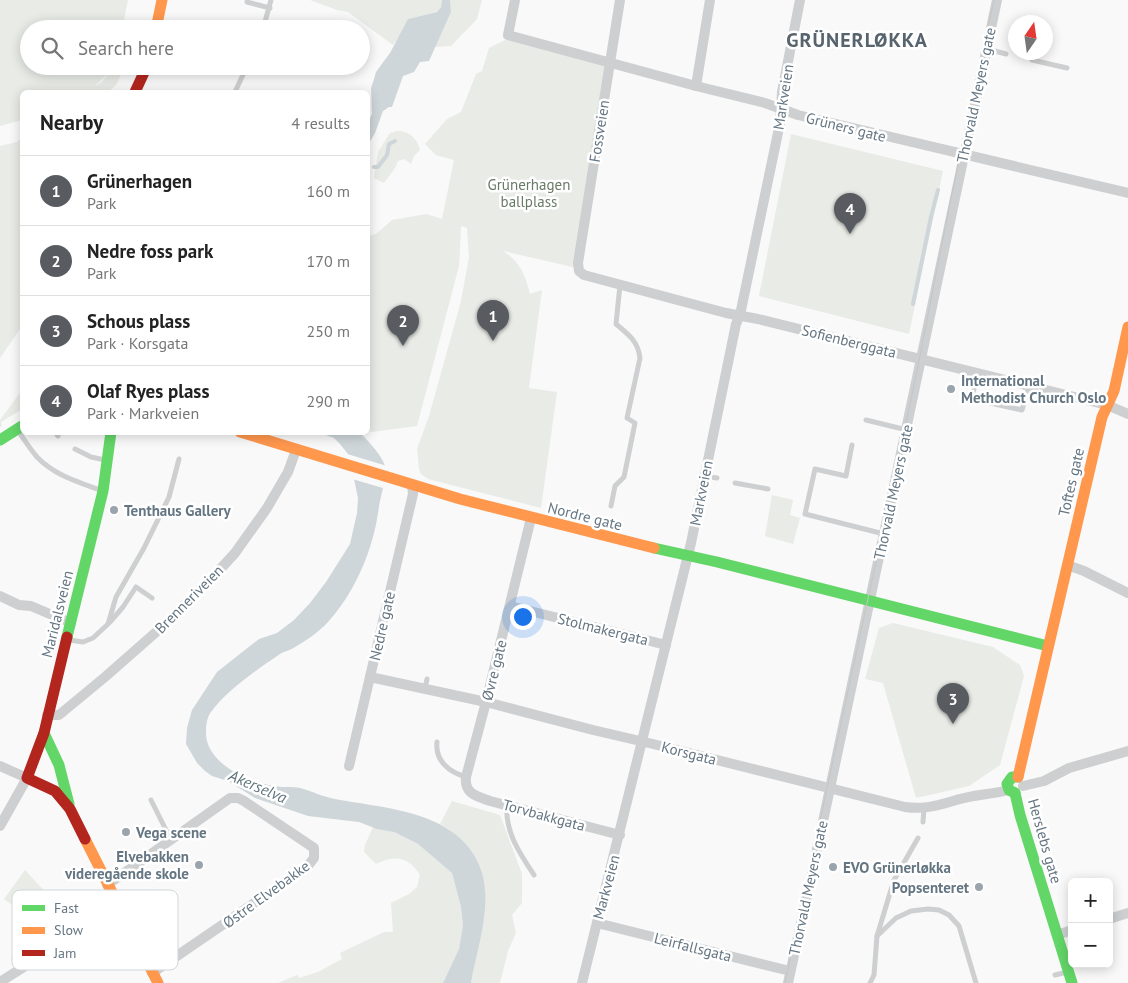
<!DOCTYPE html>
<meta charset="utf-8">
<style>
:root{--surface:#fff;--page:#f2f2f2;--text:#222;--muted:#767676;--line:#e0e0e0;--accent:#585c60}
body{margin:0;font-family:"PT Sans",sans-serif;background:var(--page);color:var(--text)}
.controls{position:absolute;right:15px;bottom:15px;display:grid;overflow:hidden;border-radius:8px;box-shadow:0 2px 12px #0003}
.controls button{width:45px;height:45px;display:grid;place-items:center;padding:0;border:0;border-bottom:1px solid var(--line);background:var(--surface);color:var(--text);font:25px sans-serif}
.compass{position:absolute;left:1008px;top:15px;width:45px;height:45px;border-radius:50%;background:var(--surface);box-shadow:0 2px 12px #0003;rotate:13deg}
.you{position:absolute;left:522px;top:616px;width:18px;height:18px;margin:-12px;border:4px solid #fff;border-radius:50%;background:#1a73e8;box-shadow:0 0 0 8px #1a73e833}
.badge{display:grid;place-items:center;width:32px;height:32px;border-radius:50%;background:var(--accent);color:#fff;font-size:16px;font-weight:700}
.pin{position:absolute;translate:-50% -41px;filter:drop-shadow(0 1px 2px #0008)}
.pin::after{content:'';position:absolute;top:26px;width:18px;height:15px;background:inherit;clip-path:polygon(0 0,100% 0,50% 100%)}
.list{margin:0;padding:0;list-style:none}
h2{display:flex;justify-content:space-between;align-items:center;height:65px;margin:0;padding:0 20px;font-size:21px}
h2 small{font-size:16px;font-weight:400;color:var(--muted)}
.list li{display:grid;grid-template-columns:32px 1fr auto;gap:15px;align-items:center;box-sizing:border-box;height:70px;padding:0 20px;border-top:1px solid var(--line)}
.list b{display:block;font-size:19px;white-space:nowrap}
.list p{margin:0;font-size:16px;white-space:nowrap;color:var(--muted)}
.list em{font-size:16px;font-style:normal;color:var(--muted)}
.icon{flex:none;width:28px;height:28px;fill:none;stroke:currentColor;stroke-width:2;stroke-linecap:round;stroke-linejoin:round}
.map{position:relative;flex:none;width:1128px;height:983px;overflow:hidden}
.search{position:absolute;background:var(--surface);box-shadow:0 2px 12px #0003;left:20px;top:20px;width:350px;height:55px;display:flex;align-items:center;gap:12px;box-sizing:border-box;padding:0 18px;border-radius:28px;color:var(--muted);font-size:19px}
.panel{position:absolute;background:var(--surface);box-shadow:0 2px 12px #0003;left:20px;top:90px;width:350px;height:345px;border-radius:8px}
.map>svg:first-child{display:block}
.green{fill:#e8ebe6}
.water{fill:#ced6d9}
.pier{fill:#f9f9f9}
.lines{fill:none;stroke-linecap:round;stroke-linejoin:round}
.stream{stroke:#ced6d9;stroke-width:4}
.lane{stroke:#cecfd0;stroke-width:5}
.street{stroke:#cecfd0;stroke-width:10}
.fast{stroke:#63d668;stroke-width:11}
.slow{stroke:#ff974d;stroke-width:11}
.jam{stroke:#b3261e;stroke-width:11}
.tram{stroke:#c3c5c6;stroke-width:1}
.poi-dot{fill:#99a4ac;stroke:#fff;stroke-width:2}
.labels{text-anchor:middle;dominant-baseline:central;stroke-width:5;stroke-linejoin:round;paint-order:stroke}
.street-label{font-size:15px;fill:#657683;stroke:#fff}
.park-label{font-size:15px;fill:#687a64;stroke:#fff}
.poi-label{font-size:15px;font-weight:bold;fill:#657683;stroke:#fff;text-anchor:start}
.water-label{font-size:16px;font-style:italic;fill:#60757c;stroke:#fff}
.district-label{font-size:20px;font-weight:bold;letter-spacing:1px;fill:#57646e;stroke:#fff}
.key{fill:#fff;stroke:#d1d6da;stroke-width:1}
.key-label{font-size:14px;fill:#657683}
</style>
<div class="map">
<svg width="1128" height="983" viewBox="0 0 1128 983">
<rect width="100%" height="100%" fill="#f9f9f9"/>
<g class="green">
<path d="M0,0h128l-6,29h-93v37h82l-5,9 -12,12 8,-5 11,-16h12l-9,19 -8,7h-86v28l-22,6z"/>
<path d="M310,0h132l-1,7 -4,5 -29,7 -6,13 -9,13 -45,-33 -11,-2z"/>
<path d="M450,0h32l-5,19 -26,27 -16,1 16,-35z"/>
<path d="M507,39l103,24 -33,205 -74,-17c17,11 22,23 27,43l12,-4 -13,98 28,4 -16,116 -113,-29 -7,-5 -2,-5 -2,-20 12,-33 32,-115 8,-44 -2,-29 -6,-2 -2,40 -42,160 -46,6 -3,-3v-193l8,-2 16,-14 34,-6 16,5 12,-59 -18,-5 -11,-11 22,-25 14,-7 15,-38 6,-3 7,-23z"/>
<path d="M397,131c12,0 20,7 23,19l-6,6 -3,8 -7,-5 -6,2 -3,7 -11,15 -10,-5 4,-26 12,-19z"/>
<path d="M791,134l152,37 -34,163 -150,-38z"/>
<path d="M22,137v189l-22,32v-212l17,-4z"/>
<path d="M22,390v24l-3,-3 -18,11 1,4 -2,1v-7z"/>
<path d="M772,495l21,5 -3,15 10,3 -7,26 -28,-8z"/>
<path d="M893,623l100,24 27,18 4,11 -24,89 -31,21 -53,12 -33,-115 -18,-4 14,-51z"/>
<path d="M452,801l48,14 22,59v29l-10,12 4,18 -8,18 -8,32h-29l13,-68 -6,-51 -13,-20 -16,-15 -9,-5z"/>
<path d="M373,827l21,5 24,12 34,29 9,34 2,18 -4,24 -16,34h-165l19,-8 2,3 19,-6 24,-13 -2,-6 44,-21h9l-2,-29 18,-9 8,-7 3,-12c-11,-19 -26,-20 -44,-11l-12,-12 1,-7z"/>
<path d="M25,870l24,26 -26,17 -19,-14z"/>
</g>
<g class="water">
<path d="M442,0h8l1,12 -22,49 -9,1 -6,10 -11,4 -11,31h-3l-6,4 -8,22 -7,12v-23l4,-8 -1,-26 3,-9 2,-7 14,-19 18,-34 29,-7 4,-5z"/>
<path d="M320,433h40c7,6 23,24 25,33 2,10 -4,29 -6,40 -5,42 -23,85 -51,116 -8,9 -22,19 -33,25 -4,3 -10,4 -15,7 -22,15 -54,37 -69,58 -4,5 -5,13 -5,20 -1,31 43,51 69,54 8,2 17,0 25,2 12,3 23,9 35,11 53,10 128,12 147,74 10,35 -5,75 -11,110h-28l16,-34 4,-24 -2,-18 -9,-34 -34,-29 -24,-12 -17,-3 -18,-7 -51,-6 -53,-18 -27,-17 -16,-5 -7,-5 -8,-8 -11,-19 1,-16 5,-18 25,-38 42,-33 18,-6 17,-13 16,-17 16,-21 24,-38 7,-31 1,-15 -8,-38 -2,-6 -8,-10 -6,-6z"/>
</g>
<path class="pier" d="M344,453l43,13v7l-4,15 -31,-9z"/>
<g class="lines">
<g class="stream">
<path d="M374,167h4l9,-12 2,-11 6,-3"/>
<path d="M913,304l18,-87 7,-27"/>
</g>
<g class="lane">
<path d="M247,2l23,6"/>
<path d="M263,29l8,-29"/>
<path d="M987,49l19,5"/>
<path d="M1032,60l35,8"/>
<path d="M235,92l12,-26"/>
<path d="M977,373l-5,26 50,11 7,-24"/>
<path d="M866,420l41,10"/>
<path d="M18,431c6,8 12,18 19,26 17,18 41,25 63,33"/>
<path d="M55,432l3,4"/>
<path d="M852,445l-6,31 -31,-7 -10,45 79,20"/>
<path d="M75,449l16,8 14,3"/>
<path d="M705,476l12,2"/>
<path d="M735,483l33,6"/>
<path d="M611,506l4,-20 9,-9 11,-54 -8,-5 13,-60c-2,-17 -12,-24 -24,-34l4,-39"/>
<path d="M110,622l13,-15 13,-20 16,11"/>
<path d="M69,640l14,2 10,-4 15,-14 8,-27 28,-49 25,-51 10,-38"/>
<path d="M425,688l2,-9"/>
<path d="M437,742c-2,19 12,30 29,35"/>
<path d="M151,800l20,40"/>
<path d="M507,806c-2,26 13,48 27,69"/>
<path d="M923,822l1,-14"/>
<path d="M877,936l19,-18 15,-7 17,-2 11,1 10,5 10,11 17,57"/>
<path d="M14,959l6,10"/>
<path d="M1055,975l13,-3"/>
<path d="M870,983l4,-8 3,-39 17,-56 24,-42"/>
</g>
<g class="street">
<path d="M515,0l-7,35 188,51 69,17 33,12 330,78"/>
<path d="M620,0l-42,263 1,8 5,4 142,38 32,6 349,86 21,9"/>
<path d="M696,86l14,-86"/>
<path d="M531,518l-45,184 -20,75c-2,17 11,19 24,24l130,34"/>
<path d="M1067,565l17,6 44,22"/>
<path d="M0,596l19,9 12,1 40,17"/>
<path d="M510,606l156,39"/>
<path d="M370,677l116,25 107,28 60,14 252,63c27,4 44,-7 69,-11 12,-2 23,-3 35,-6"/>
<path d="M47,715h12l46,-38 58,-51 50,-49 22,-24 32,-45 21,-36 8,-22"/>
<path d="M0,766l27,12 -27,48"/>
<path d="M349,766l64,-272 -1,-9"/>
<path d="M1023,786l21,-5 25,-13 59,-17"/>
<path d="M107,885l123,-87h8l6,3 70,47v10l-7,9 -155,106"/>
<path d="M1109,919l19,-6"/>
<path d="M597,923l193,48"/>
<path d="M1057,935l15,-5"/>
<path d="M0,982l81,-51 8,-7"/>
<path d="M582,983l109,-440 45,-219 4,-9 40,-192 2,-31 18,-92"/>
<path d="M788,983c72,-327 139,-655 209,-983"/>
</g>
<g class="fast">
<path d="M0,440l22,-14"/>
<path d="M654,548l63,14 331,84"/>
<path d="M67,637l36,-146 8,-59"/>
<path d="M44,733l15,32 10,39"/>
<path d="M1015,793l5,22 52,168"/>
<path d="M1015,793l-6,-3 -2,-6 5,-7h6"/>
</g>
<g class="slow">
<path d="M156,29l6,-29"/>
<path d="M240,432l220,67 194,49"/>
<path d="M1018,777l84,-360 12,-26 14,-64"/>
<path d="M85,839l73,144"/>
</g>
<g class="jam">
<path d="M135,92l12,-26"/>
<path d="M67,637l-23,96 -17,45 28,13 15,18 15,30"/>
</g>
<path class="tram" d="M785,983l130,-602 36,-183 43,-198"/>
</g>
<g class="poi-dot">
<circle cx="951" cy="389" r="5"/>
<circle cx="114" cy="510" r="5"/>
<circle cx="126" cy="832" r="5"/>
<circle cx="199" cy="865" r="5"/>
<circle cx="833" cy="867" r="5"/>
<circle cx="979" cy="887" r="5"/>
</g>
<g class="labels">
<g class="street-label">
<text transform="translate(976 95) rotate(-78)">Thorvald Meyers gate</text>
<text transform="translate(783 97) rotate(-81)">Markveien</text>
<text transform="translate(846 127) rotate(14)">Grüners gate</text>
<text transform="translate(599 131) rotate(-81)">Fossveien</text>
<text transform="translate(849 341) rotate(14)">Sofienberggata</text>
<text transform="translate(1071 482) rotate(-77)">Toftes gate</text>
<text transform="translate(893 492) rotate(-78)">Thorvald Meyers gate</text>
<text transform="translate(701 493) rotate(-79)">Markveien</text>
<text transform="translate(585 516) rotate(14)">Nordre gate</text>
<text transform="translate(189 599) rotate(-45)">Brenneriveien</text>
<text transform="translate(57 614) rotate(-76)">Maridalsveien</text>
<text transform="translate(382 626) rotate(-77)">Nedre gate</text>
<text transform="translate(603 629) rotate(14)">Stolmakergata</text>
<text transform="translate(494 670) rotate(-76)">Øvre gate</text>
<text transform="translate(689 753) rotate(14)">Korsgata</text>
<text transform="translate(544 815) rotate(15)">Torvbakkgata</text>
<text transform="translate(1045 841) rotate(74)">Herslebs gate</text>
<text transform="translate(606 887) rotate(-75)">Markveien</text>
<text transform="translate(808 888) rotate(-78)">Thorvald Meyers gate</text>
<text transform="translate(266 894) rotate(-36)">Østre Elvebakke</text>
<text transform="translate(693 947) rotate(14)">Leirfallsgata</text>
</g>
<g class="park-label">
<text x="529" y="184">Grünerhagen<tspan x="529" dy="17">ballplass</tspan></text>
</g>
<g class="poi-label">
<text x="961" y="380">International<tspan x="961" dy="17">Methodist Church Oslo</tspan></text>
<text x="124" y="510">Tenthaus Gallery</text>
<text x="136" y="832">Vega scene</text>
<text x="189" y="856" text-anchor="end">Elvebakken<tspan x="189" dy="17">videregående skole</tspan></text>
<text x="843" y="867">EVO Grünerløkka</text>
<text x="969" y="887" text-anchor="end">Popsenteret</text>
</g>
<g class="water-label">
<text transform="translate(258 786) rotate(23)">Akerselva</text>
</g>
<g class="district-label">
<text x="857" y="40">GRÜNERLØKKA</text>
</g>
</g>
<rect x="12" y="890" width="166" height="80" rx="8" class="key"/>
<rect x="22" y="905" width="23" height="6" fill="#63d668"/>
<rect x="22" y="927" width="23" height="7" fill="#ff974d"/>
<rect x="22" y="950" width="23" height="6" fill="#b3261e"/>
<g class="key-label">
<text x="54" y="913">Fast</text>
<text x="54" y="935">Slow</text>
<text x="54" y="958">Jam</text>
</g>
</svg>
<div class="controls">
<button>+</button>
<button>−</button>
</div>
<svg class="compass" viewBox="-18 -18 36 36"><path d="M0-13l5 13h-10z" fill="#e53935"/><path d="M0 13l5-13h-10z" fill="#767676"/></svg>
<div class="you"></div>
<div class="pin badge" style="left:493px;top:341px">1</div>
<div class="pin badge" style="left:403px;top:346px">2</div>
<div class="pin badge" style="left:953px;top:724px">3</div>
<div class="pin badge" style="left:850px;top:234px">4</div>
<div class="search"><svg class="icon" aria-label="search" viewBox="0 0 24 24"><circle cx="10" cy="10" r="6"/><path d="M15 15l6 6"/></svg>Search here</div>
<section class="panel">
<h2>Nearby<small>4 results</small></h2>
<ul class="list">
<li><span class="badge">1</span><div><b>Grünerhagen</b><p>Park</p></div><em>160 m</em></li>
<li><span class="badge">2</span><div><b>Nedre foss park</b><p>Park</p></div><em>170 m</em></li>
<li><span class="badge">3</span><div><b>Schous plass</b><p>Park · Korsgata</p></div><em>250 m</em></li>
<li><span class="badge">4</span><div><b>Olaf Ryes plass</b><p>Park · Markveien</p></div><em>290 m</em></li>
</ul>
</section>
</div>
